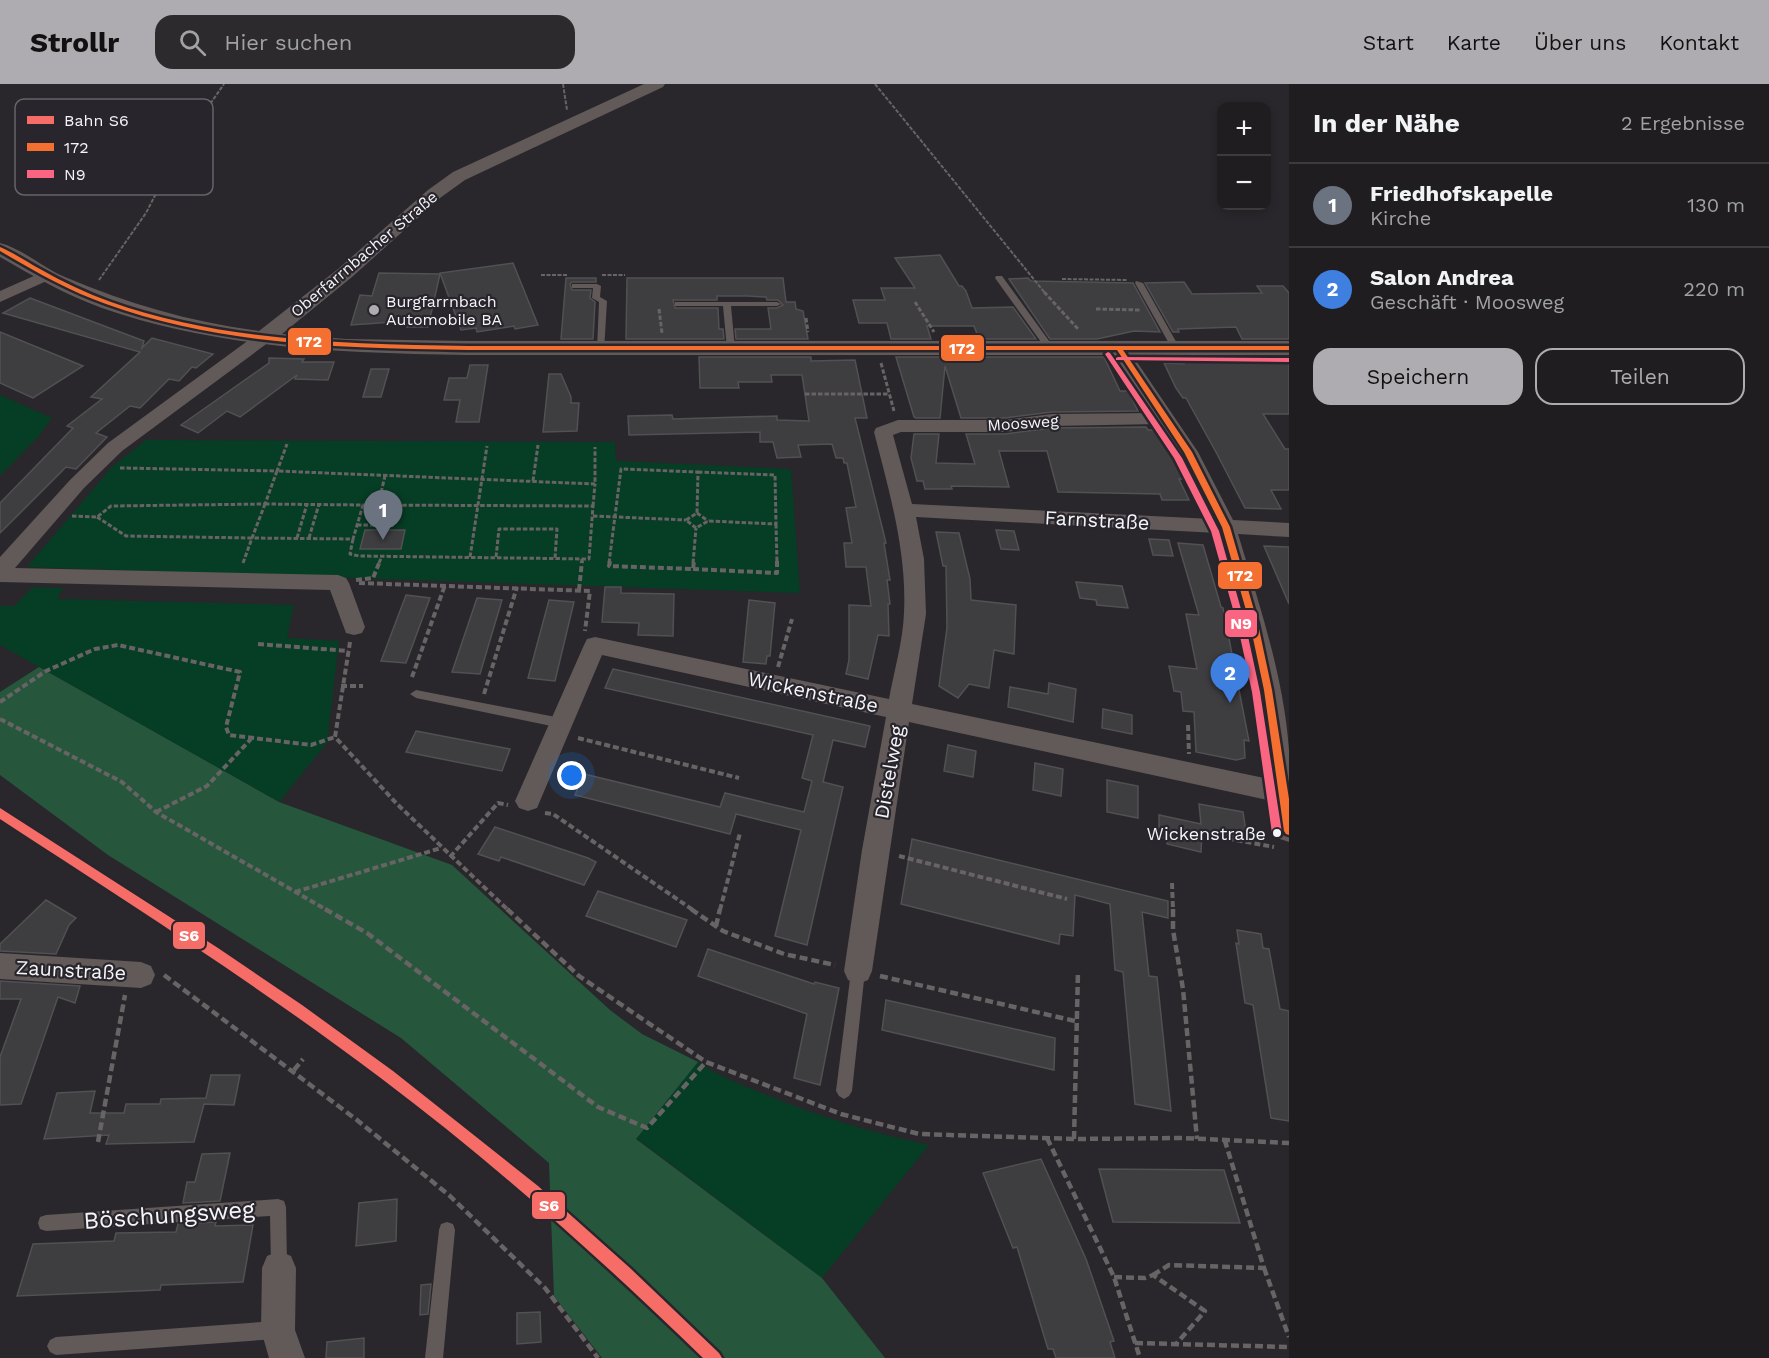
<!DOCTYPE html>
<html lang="de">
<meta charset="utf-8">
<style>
:root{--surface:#1f1d20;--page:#2c2a2d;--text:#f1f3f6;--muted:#a1a2a5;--line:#3c3b3e;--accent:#aeacb0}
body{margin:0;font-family:"Work Sans",sans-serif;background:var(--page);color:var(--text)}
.controls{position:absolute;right:18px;top:18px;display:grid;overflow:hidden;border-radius:12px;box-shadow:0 3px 9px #0003}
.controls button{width:54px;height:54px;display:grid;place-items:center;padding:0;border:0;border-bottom:2px solid var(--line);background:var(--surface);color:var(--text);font:30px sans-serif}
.you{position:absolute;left:572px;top:692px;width:21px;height:21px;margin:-15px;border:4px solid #fff;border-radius:50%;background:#1a73e8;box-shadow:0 0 0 9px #1a73e833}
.badge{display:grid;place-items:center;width:39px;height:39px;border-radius:50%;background:var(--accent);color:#fff;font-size:20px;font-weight:700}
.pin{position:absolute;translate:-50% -50px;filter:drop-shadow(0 2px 3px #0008)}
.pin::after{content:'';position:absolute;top:32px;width:21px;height:18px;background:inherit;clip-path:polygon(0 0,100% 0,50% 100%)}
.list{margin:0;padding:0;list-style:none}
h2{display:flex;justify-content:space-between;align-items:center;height:78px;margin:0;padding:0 24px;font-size:26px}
h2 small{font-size:20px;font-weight:400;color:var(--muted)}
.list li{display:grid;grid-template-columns:39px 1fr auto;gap:18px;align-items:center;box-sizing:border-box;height:84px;padding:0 24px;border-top:2px solid var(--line)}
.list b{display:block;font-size:22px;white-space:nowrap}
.list p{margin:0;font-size:20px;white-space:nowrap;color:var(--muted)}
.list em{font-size:20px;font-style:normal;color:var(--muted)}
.actions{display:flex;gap:12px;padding:18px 24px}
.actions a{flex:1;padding:14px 0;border:2px solid var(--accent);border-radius:18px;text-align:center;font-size:21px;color:var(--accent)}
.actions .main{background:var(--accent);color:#111}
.icon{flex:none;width:33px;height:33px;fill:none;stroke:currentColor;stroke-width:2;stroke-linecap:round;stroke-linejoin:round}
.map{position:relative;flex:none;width:1289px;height:1274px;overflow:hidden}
header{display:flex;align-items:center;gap:36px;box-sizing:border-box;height:84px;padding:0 30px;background:var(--accent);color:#111}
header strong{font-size:28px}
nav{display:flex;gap:33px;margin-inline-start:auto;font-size:21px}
.search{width:420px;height:54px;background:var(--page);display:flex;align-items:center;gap:15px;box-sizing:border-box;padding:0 21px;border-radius:18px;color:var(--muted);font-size:22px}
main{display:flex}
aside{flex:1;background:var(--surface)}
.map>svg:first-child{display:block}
.green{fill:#063d25}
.forest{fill:#26573c}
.building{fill:#3e3d3f;stroke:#515053;stroke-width:1.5}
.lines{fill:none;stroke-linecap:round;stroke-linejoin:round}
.path-far3{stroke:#686364;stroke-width:2;stroke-dasharray:4 1.5;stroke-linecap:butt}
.path-far2{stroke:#686364;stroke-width:3;stroke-dasharray:4.5 2;stroke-linecap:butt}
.path-far1{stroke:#686364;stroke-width:4;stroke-dasharray:6 3;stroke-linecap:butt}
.path{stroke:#686364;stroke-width:4.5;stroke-dasharray:8 4;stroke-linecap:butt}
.service{fill:#625959;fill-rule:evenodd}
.minor{fill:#625959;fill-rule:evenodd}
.tertiary{fill:#625959;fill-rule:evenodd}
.bus-1-casing{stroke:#28262c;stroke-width:5}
.bus-2-casing{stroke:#28262c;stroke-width:5}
.bus-1{fill:#f46f30;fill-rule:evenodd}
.bus-2{fill:#fa6682;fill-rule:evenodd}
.rail-1-casing{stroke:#28262c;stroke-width:5}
.rail-1{fill:#f56d66;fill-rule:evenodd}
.poi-dot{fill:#aeacb0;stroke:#28262c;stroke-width:2}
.bus-dot{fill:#f5f4f8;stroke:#28262c;stroke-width:2}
.labels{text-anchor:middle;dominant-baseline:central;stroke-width:4.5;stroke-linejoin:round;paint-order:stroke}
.far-street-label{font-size:16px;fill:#f5f4f8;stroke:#28262c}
.far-poi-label{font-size:16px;fill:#f5f4f8;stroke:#28262c;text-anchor:start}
.bus-label{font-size:18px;fill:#f5f4f8;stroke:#28262c;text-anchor:end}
.street-label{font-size:20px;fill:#f5f4f8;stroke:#28262c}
.near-street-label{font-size:24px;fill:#f5f4f8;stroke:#28262c}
.key{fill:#28262c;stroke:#666469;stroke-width:1.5}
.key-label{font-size:16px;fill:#f5f4f8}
.line-badge{stroke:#28262c;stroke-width:2}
.badge-label{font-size:16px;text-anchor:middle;font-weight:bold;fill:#fff}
</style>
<header>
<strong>Strollr</strong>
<div class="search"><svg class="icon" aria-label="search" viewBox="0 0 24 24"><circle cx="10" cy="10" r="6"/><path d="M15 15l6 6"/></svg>Hier suchen</div>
<nav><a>Start</a><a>Karte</a><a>Über uns</a><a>Kontakt</a></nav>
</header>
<main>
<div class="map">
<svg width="1289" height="1274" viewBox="0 0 1289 1274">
<rect width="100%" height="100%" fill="#29272b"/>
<g class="green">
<path d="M0,311l52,23 -15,20 -37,38z"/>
<path d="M146,356l469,2 1,19 175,8 9,124 -773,-26 85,-100z"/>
<path d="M33,503l30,1 -6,11 237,6 -7,33 52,3 -12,102 -48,59 -279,-157v-39h14z"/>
<path d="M698,978c15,11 32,18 49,25 58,25 120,45 182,58l-107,133 -186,-140z"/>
</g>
<path class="forest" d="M39,583l240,135 173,63 158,145 32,24 56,28 -62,77 186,139 63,80h-283l-48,-62 -5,-133 -148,-125 -293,-183 -108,-80v-83z"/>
<g class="building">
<path d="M940,171l19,31h3l4,5 6,17 41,-1 23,32h-57l-5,-13h-47l4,13h-40l-4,-16h-28l-6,-23h32l-4,-12h34l-20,-30z"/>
<path d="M513,179l25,62 -23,4 -1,-3 -37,6 -1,-4 -15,2 -21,-57z"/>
<path d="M379,189l61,1 -12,53h-21l1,-6 -57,4 9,-30 12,1z"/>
<path d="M566,194h30v4h-24l-2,2 2,6h19l-1,8 5,4 -2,37h-32z"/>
<path d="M627,194h156l3,24h9l1,7 7,2 5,28h-72l-1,-10h36l-3,-21h9l6,-3 -5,-5h-11l-1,-3 -19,-1h-30v4h-44l2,8h43l1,21h4l1,10h-98z"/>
<path d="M1028,194l3,3 102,2 27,49 -26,-1 -37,8h-47l-41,-60z"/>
<path d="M1184,198l8,12 70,-1 -5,-7h26l6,7v46h-47l-6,-12 -58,2 1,3h-6l-28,-49z"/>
<path d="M30,214l114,43 -2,7 10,-10 61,16 -17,14 -4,-1 -13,14 -10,-2 -29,29 -10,-2 -34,27 11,4 -31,32 -10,-2 -66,66v-30l73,-75 -6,-2 35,-27 -11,-2 49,-45 -137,-39z"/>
<path d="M0,248l83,34 -50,32 -33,-15z"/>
<path d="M699,273h112v4l44,-1 12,58h-12l31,125h-2l6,37h-3l3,24h-2l1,32 -11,-1 -10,44 -22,-5 3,-14v-55l22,1 -5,-39h-20l-2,-24h8l-6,-35 10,-1 -9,-44h-3l-1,-5h-7l-4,-14 -34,1 3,12 -24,1 -4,-16h-13v-10l-131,3 -1,-19 44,-1 1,4 104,-3v4l32,1 -7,-46h-31l1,7h-34l1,6h-39z"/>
<path d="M896,273h208l16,34h8l10,20 -86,1 -47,6h-44l-16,-52 -5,52h-24l-2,-1z"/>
<path d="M1253,273h36v57h-26l22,35h4v41h-18l10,19 -36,-1 -28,-54 -31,-56h-3l-7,-10 -12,-25 20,1 -2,-5 73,1z"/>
<path d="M269,274l35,1 -2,3h32l-6,18 -33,-1 2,-4 -57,42 -13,-6 -29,22 -17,-8 88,-62z"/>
<path d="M470,281h18l-9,57h-23l4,-22h-16l5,-22h18z"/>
<path d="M371,285h18l-8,28h-18z"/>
<path d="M549,290h12l10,23v6h8l-2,28 -34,1z"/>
<path d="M1146,343l2,3h8l8,11 19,38h-4l10,21h-27l-2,-6 -102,-2 -11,-41h-48l10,36 -58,-1 1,3h-27l-2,-8h-6l-6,-23 3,-24h25l-3,29 39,1 -9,-30h39l47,-6z"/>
<path d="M365,446h40l-4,19h-41z"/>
<path d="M996,446l18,1 5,19 -18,-1z"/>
<path d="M936,448l23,1 11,46 1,21 45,5 -2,49 -20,-4 -5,38 -20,-4 -11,14 -19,-12 8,-58 -1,-62h-3z"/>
<path d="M1149,455l20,1 4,16 -20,-1z"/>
<path d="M1178,459l25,2 18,62 2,1 26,133 -5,-1 1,18 -9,2 -40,-8 -2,-40 -11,-1 -2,-19 -7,-1 -5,-25 28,3 -11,-55 13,1z"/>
<path d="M1264,462l25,1v57z"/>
<path d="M1076,498l46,4 6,22 -31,-3 -1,-5 -16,-2z"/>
<path d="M605,503h16v6l53,1 -1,42 -35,-1 1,-12 -37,-1z"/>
<path d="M406,511l24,3 -24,65 -25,-2z"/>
<path d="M477,514l25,2 -22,74 -28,-2z"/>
<path d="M549,516l25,2 -19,79 -27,-3z"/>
<path d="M749,516l26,3 -5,53h-3l-1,8 -23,-2z"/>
<path d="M613,585l257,57 -5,21 -32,-7 -10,42 20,5 -36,158 -32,-9 26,-106 -65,-16 -6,20 -155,-39 9,-21 136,33 5,-14 79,19 8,-31 -10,-3 11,-43 -208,-47z"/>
<path d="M1049,599l27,6 -3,33 -65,-15 2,-20 38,7z"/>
<path d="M1103,625l29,6v19l-30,-6z"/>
<path d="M416,647l94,18 -8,22 -96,-19z"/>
<path d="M948,661l28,6 -3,26 -29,-6z"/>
<path d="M1035,679l28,6 -2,27 -28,-6z"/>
<path d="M1107,696l31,6v32l-31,-6z"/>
<path d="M1199,720l44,8 4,27 -45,-8 -1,21 -34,-8v-6l-8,-1v-22l42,9z"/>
<path d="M495,743l93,31 8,4 -12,23 -83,-28 -2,4 -21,-7z"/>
<path d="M912,755l256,62v17l-26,-6 7,64 8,1 14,134 -36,-7 -12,-132 -8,-2 -5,-66 -35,-9 -2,41 -13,-2 -1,10 -158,-40z"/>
<path d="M598,807l89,29 -11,27 -90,-31z"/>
<path d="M46,816l30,18 -7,7 -13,29 -56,-3v-7z"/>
<path d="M1237,846l24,4 2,14 6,1 11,60 9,2v110l-18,-3 -18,-113 -8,-2 -9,-60 3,1z"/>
<path d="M708,865l106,35 1,-2 24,6 -19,97 -26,-7 13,-64 -109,-38z"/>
<path d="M0,897l80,5 -5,17 -17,-6 -37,107 -21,1v-48l21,-58h-21z"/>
<path d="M886,916l169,38 -1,32 -172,-40z"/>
<path d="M211,991h29l-6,30 -30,-1 -10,38 -88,2 3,-9 -65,4 13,-46 38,-2 -5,22h34l2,-9h34l1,-5 45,-1z"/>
<path d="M230,1069l-10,48 -37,2 4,-21h8l7,-28z"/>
<path d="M1041,1075l45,100 28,82 -4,1 5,16h-59l-3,-9h-5l-31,-102 -4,1 -30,-75z"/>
<path d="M1099,1085l125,1 16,53 -127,-1z"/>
<path d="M397,1115l-1,42 -40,5 3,-43z"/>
<path d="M216,1138l-1,4 38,-1 -10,57 -82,3 -1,5 -143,6 16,-52 81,-3 2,-8 60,-1 2,-8z"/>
<path d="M431,1200l-3,30 -8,1 1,-30z"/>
<path d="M540,1228l1,30 -24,2v-31z"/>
<path d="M364,1254v20h-38l1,-16z"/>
</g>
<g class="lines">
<g class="path-far3">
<path d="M563,0l4,26"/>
<path d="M875,0l170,209"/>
<path d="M541,191h26"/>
<path d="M602,191h23"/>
<path d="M1062,195l65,1"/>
<path d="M99,196l47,-67 34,-66 44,-63"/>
</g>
<g class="path-far2">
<path d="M1044,208l35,38"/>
<path d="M915,218l19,30"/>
<path d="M659,225l3,24"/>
<path d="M1096,225l44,1"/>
<path d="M806,234l2,14"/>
<path d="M881,279l13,48"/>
<path d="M805,310h84"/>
<path d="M120,384l157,3 10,-27"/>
<path d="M698,388l77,3 1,49 -68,-3 -12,7 -10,-8 11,-7z"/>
<path d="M533,397l5,-36"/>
<path d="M265,420l98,1 -10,34 -101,-1z"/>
<path d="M378,421l7,-29"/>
<path d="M593,422l2,-22"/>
<path d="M697,429l11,8"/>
<path d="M72,432l25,1 14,-11 154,-2 12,-33 318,13v-37"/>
<path d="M593,432l93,4"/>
<path d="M97,433l29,19 126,2"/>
<path d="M776,440l1,39"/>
<path d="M357,441h38"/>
<path d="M297,454l10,-34"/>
<path d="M309,454l10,-34"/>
<path d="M353,455l-3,15 9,2 230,3 4,-53 -230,-1"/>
<path d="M470,473l17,-111"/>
<path d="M496,473l3,-28h58l-2,29"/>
<path d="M243,479l9,-25"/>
<path d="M379,479l3,-7"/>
<path d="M582,479v-4"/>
<path d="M609,479l12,-94 77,3"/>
<path d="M693,479l3,-35"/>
</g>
<g class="path-far1">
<path d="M610,477l-1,5 84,3 1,-8"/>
<path d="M693,485l84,4v-12"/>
<path d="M356,496l17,-2 7,-17"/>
<path d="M359,499l231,8 -5,40"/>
<path d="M579,506l3,-29"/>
<path d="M350,558l-15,95 62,67 111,106"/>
<path d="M258,560l90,7"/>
<path d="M778,583l14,-48"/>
<path d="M412,593l33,-92"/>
<path d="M341,602h22"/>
<path d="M484,610l33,-107"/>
<path d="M0,618l46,-31 49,-22 23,-4 122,27 -14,55 3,8 82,10 24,-8"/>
<path d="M0,635l122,63 34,30 171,98"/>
<path d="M1188,641l1,29"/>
<path d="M578,654l161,40"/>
<path d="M156,728l51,-26 44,-47"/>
<path d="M545,729l8,1 140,96"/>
<path d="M1219,753l55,10"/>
<path d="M899,772l168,43"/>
<path d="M450,773l48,-54 10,2"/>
<path d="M1172,799l1,27"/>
<path d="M295,808l146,-44"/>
<path d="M720,826l20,-77"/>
</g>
<g class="path">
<path d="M325,825l42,24 231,174 49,21 59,-66"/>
<path d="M507,825l72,67 127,86 135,52 78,20 155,5 109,-1 106,5"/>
<path d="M691,825l32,22 61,23 51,11"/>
<path d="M1173,825v21l10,59 14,150"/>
<path d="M716,842l4,-17"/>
<path d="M164,891l193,145 93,76 95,92 53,70"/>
<path d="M880,892l195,45"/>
<path d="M294,986l9,-11"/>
<path d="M1047,1054l67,139 26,81"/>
<path d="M1074,1055l4,-168"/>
<path d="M98,1058l27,-147"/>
<path d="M1264,1184l25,69"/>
<path d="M1153,1191l16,-10 95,3 -39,-127"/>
<path d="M1114,1193l31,1 8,-3 52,36 -29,33"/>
<path d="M1135,1259l154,4"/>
</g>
<g class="service">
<path d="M996,192h6l50,69v4h-6l-51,-71z"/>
<path d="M1136,197l7,2 36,64 -1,2 -7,-2 -36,-64z"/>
<path d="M572,200h25l4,2 -1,11 7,4 -3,50 -7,-2 2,-47 -7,-4 1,-10h-21z"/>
<path d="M675,218h102l4,2 -4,2h-46l4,43 -4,3 -4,-3 -4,-43h-48z"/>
<path d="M416,606l145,28 4,2 2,3 -2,3 -4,2 -145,-30 -6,-4z"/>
<path d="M858,880l5,2 2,5 -13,120 -3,5 -5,3 -5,-3 -3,-5 15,-120 2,-5z"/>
<path d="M278,1115l6,2 2,6 1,58 -2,6 -6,2 -6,-2 -2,-6 -1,-49 -224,15 -6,-2 -2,-6 2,-6 6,-2z"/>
<path d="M447,1138l6,2 2,6 -12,128h-18l14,-128 2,-6z"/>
<path d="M276,1237l6,3 3,6 -3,6 -6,3 -220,16 -6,-3 -3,-6 3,-6 6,-3z"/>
</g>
<g class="minor">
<path d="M45,187l8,5 -2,3 -51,23v-11z"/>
<path d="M263,249l6,1 3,4 -3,4 -147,109 -38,37 -69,80 323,7 8,3 3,5 16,44 -3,6 -8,2 -8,-2 -16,-43 -330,-8v-25l70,-77 38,-37 149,-109z"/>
<path d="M1118,258l6,1 74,109 35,68 56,3v14l-51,-3c21,70 46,143 51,216 0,30 0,61 0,92l-9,-3 -4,-8 -4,-30 -363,-79 -37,249 -4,9 -10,4 -10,-4 -4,-9 18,-121 24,-133 -284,-62 -65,153 -9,3 -9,-3 -4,-7 69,-156 3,-6 8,-2 294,62c5,-28 14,-58 15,-86 3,-62 -15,-122 -30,-181l2,-4 22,-8h107l47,-6 100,-1 -43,-66 3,-4zM1160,340l18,28 34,67 -300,-15 -19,-69 8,-3h104l47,-6zM916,433l301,16 26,91 13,66 13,89 -357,-75 14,-90 -2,-55z"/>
<path d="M0,869l141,9 10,4 4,9 -4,9 -10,4 -141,-9z"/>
<path d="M279,1167l12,5 5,12 -1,62 10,28h-36l-8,-28 1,-62 5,-12z"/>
</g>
<path class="tertiary" d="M644,0h21l-2,3 -198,93 -25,18 -88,79 -70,57 64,5 122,2h821v14h-821c-123,-2 -248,-6 -366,-47 -36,-13 -69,-32 -102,-51v-14c23,6 43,25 65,34 63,27 126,45 194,54l79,-62 90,-79 25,-18z"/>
<defs>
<path id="bus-1" d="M0,163c14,6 27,15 40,22 23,13 46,24 71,33 113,40 238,42 357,44h821v4h-166l69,102 38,75 28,97 14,66 17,109v36l-3,-1 -2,-3 -20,-141 -14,-66 -28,-97 -38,-75 -67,-102h-649c-121,-2 -246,-4 -362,-46 -37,-13 -72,-33 -106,-53z"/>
<g id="bus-2">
<path d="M1108,268l2,1 72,105 37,73 27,96 14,65 22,141 -2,3 -3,1 -3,-1 -2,-3 -20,-141 -14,-65 -27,-96 -37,-73 -69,-104z"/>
<path d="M1118,273l171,1v4l-173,-2v-2z"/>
</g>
</defs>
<use href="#bus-1" class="bus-1-casing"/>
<use href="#bus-2" class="bus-2-casing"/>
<use href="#bus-1" class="bus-1"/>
<use href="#bus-2" class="bus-2"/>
<defs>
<path id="rail-1" d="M0,724l218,140 84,57 91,66 145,115 92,82 89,85 3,5h-19c-102,-99 -208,-194 -321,-279 -123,-93 -253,-176 -382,-260z"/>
</defs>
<use href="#rail-1" class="rail-1-casing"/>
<use href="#rail-1" class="rail-1"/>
</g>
<circle class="poi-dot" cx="374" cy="226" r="6"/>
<circle class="bus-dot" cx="1277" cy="749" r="5"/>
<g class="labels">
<g class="far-street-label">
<text transform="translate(364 170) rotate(-40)">Oberfarrnbacher Straße</text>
<text transform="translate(1023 339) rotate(-4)">Moosweg</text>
</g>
<g class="far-poi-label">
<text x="386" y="217">Burgfarrnbach<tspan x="386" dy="18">Automobile BA</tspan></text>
</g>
<g class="bus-label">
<text x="1266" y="749">Wickenstraße</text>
</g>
<g class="street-label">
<text transform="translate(1097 436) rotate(3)">Farnstraße</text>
<text transform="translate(813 608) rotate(12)">Wickenstraße</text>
<text transform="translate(889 688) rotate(-80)">Distelweg</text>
<text transform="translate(71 886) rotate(3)">Zaunstraße</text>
</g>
<g class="near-street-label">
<text transform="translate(169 1131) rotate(-4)">Böschungsweg</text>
</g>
</g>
<rect x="15" y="15" width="198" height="96" rx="9" class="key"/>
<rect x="27" y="32" width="27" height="8" fill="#f56d66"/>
<rect x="27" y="59" width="27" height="8" fill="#f46f30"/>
<rect x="27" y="86" width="27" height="8" fill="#fa6682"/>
<g class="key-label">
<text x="64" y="42">Bahn S6</text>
<text x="64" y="69">172</text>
<text x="64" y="96">N9</text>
</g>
<g class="line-badge">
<rect x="287" y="243" width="45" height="29" rx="6" fill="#f46f30"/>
<rect x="940" y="250" width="45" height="28" rx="6" fill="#f46f30"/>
<rect x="1217" y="477" width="46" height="29" rx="6" fill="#f46f30"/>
<rect x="1224" y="525" width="34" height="29" rx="6" fill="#fa6682"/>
<rect x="172" y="837" width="34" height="29" rx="6" fill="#f56d66"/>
<rect x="531" y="1107" width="35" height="29" rx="6" fill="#f56d66"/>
</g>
<g class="badge-label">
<text x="309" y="263">172</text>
<text x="962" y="270">172</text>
<text x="1240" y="497">172</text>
<text x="1241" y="545">N9</text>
<text x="189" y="857">S6</text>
<text x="549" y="1127">S6</text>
</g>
</svg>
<div class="controls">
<button>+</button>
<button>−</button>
</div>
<div class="you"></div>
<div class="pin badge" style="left:383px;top:456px;background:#6b7280">1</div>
<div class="pin badge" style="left:1230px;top:619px;background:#3f7fe0">2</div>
</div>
<aside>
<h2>In der Nähe<small>2 Ergebnisse</small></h2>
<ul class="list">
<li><span class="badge" style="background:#6b7280">1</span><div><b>Friedhofskapelle</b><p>Kirche</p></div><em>130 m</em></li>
<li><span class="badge" style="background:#3f7fe0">2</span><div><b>Salon Andrea</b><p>Geschäft · Moosweg</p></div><em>220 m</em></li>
</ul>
<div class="actions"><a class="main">Speichern</a><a>Teilen</a></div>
</aside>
</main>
